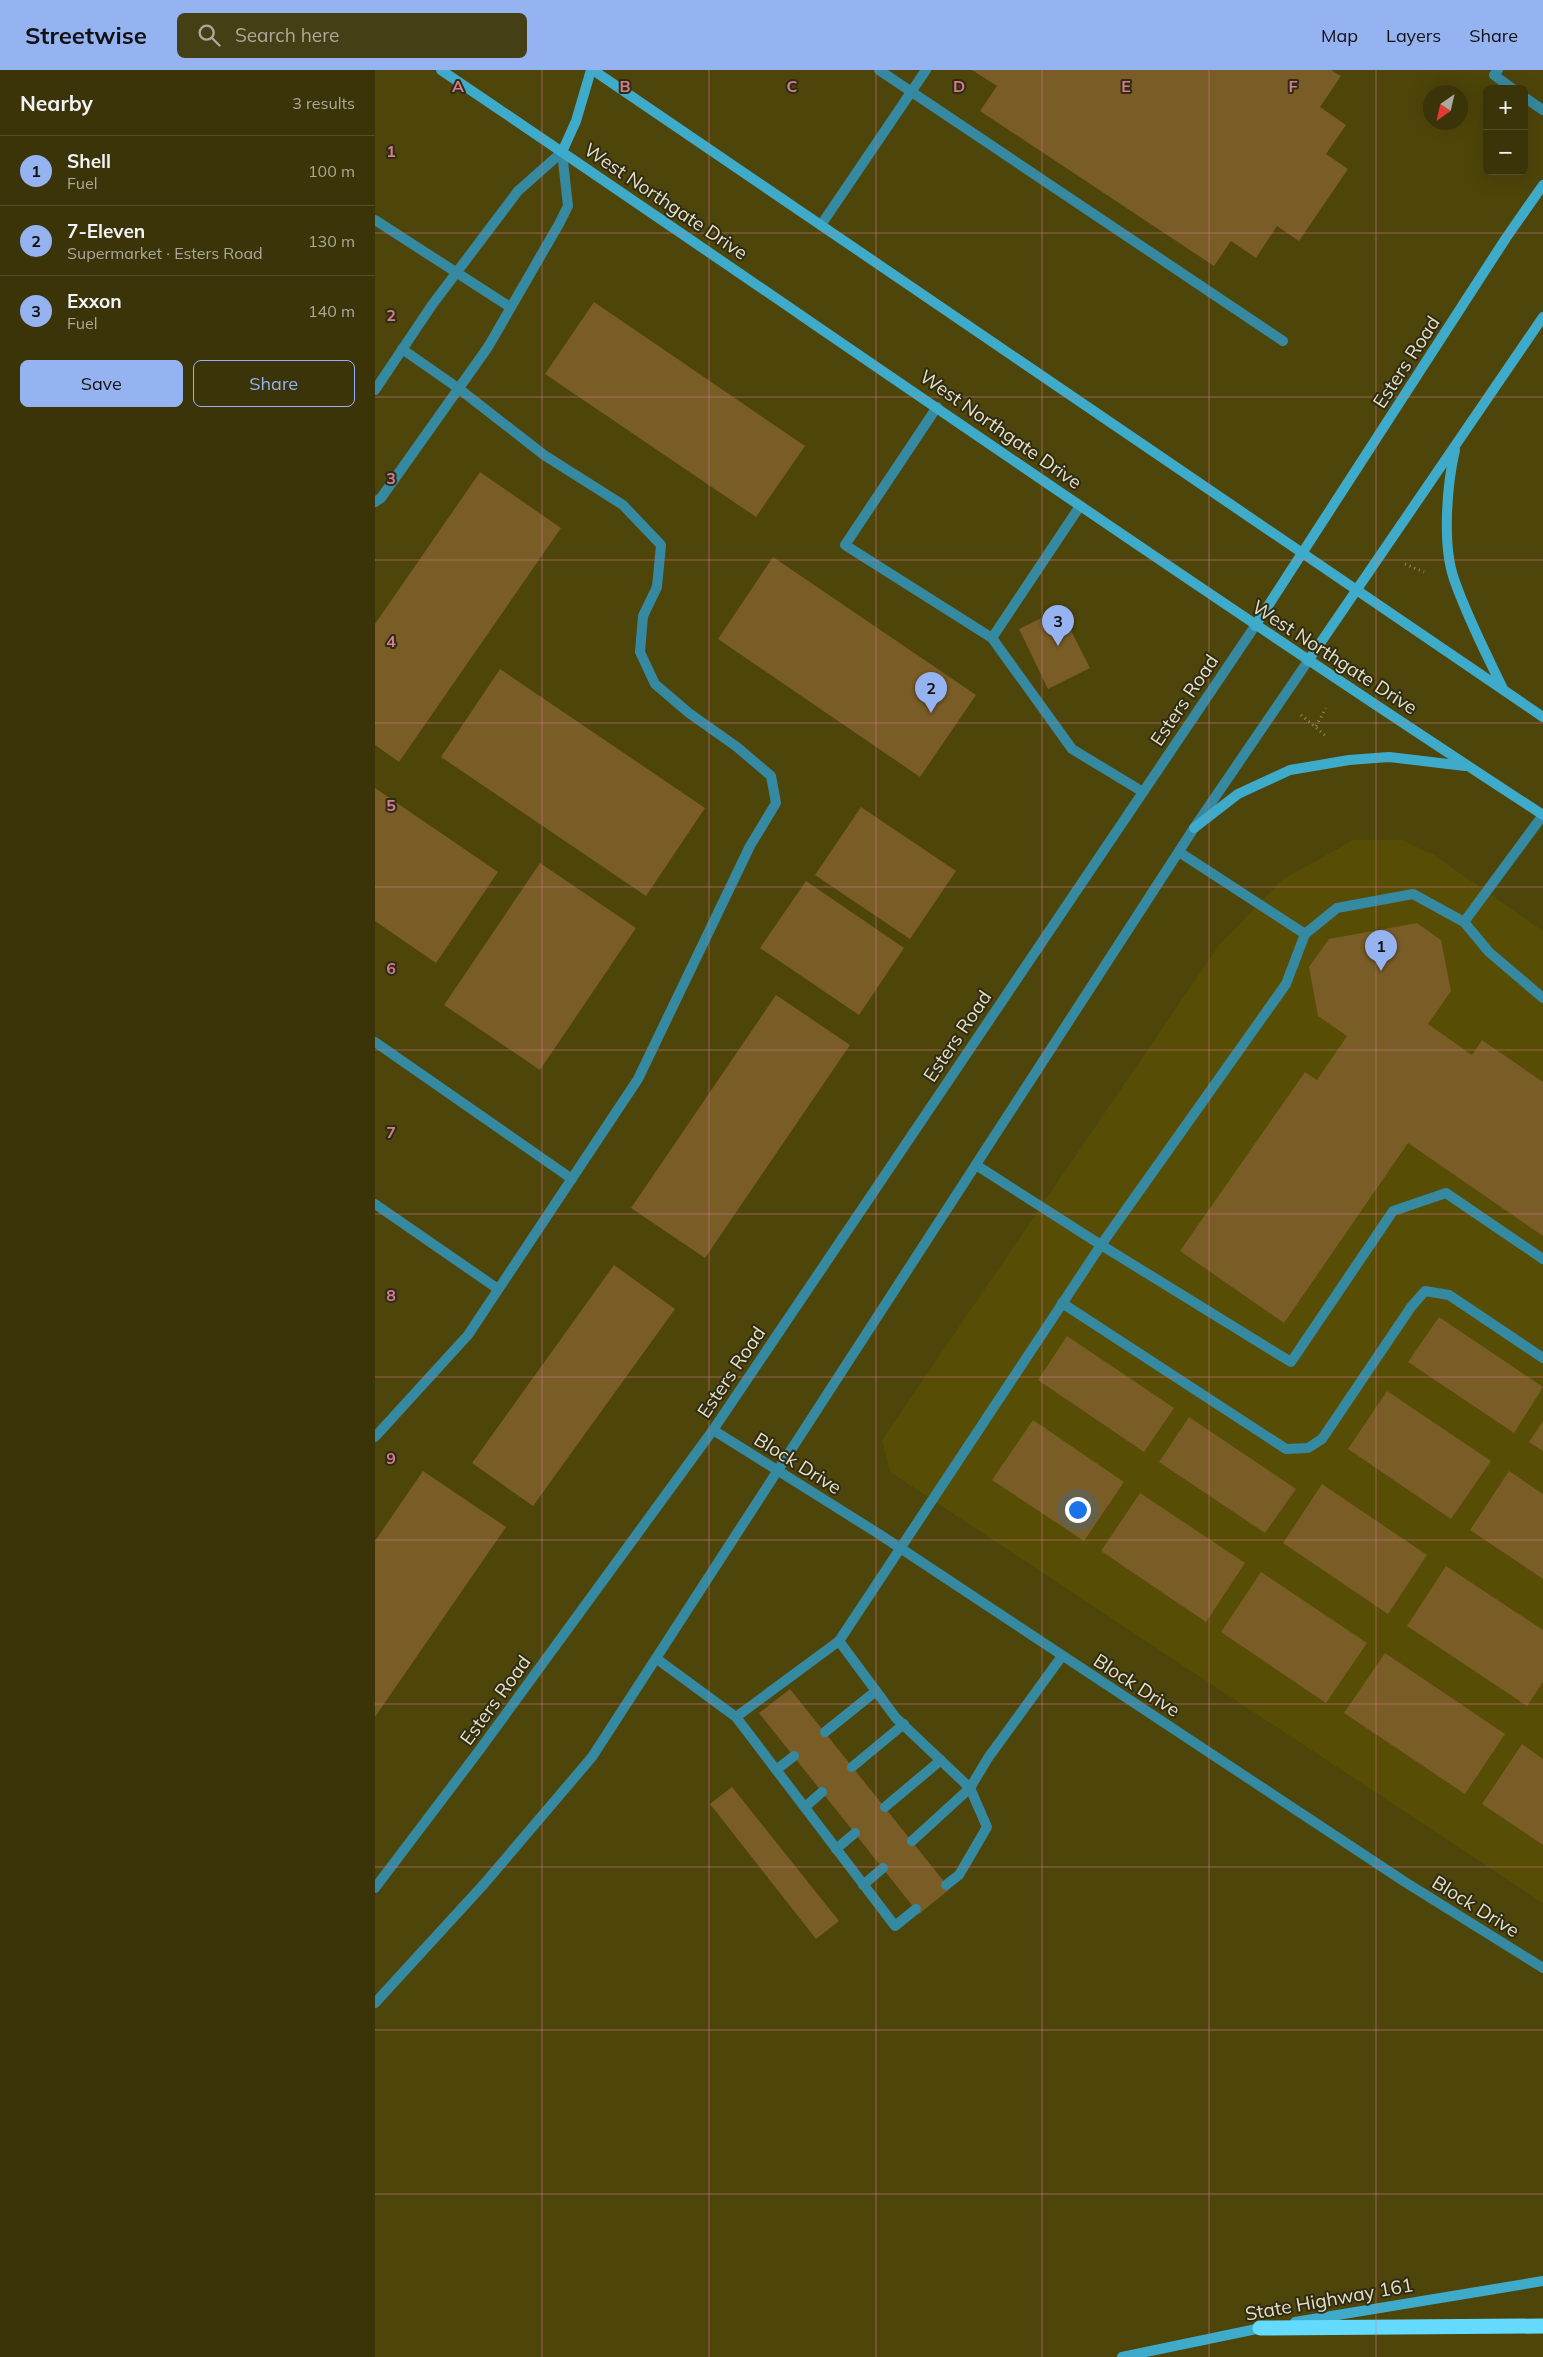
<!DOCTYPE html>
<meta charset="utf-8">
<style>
:root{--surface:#3a3408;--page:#453f16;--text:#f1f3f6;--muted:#abaa9c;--line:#544f29;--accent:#95b2f1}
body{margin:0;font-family:Mulish,sans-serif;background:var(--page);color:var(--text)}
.controls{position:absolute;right:15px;top:15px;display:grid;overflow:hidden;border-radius:8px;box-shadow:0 5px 20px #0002}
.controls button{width:45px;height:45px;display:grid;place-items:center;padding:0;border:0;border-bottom:1px solid var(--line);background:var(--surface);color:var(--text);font:25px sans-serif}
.compass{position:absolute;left:1048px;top:15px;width:45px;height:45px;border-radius:50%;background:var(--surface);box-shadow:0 5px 20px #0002;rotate:214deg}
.you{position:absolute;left:702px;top:1439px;width:18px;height:18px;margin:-12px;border:4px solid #fff;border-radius:50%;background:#1a73e8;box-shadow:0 0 0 8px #1a73e833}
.badge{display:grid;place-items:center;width:32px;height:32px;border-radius:50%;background:var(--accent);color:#111;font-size:16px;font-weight:700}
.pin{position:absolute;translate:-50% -41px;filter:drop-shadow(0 1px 2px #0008)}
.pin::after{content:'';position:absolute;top:26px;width:18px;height:15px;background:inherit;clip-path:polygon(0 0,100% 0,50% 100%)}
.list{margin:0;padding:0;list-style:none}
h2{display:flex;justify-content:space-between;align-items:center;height:65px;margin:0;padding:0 20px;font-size:21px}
h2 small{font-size:16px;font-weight:400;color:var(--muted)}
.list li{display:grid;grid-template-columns:32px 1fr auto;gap:15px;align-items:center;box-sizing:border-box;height:70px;padding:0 20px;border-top:1px solid var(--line)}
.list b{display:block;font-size:19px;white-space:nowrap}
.list p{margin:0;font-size:16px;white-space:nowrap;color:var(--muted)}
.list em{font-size:16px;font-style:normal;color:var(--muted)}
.actions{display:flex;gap:10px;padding:15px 20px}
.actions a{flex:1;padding:11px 0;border:1px solid var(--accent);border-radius:8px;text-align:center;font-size:18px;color:var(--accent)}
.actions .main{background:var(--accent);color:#111}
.icon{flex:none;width:28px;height:28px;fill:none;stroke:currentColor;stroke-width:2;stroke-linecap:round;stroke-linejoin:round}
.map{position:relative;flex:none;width:1168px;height:2287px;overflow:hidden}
header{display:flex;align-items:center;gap:30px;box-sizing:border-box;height:70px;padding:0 25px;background:var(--accent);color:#111}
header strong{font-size:24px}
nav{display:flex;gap:28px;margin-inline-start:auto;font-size:18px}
.search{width:350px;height:45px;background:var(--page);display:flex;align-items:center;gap:12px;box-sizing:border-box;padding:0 18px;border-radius:8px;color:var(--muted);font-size:19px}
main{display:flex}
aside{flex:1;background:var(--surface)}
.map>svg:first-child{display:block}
.built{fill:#574d04}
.building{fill:#795c26}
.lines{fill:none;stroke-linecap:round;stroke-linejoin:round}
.path{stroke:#928b5e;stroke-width:3;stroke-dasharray:1 4;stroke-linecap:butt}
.service{stroke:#3589a1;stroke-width:10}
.minor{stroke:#3589a1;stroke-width:10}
.tertiary{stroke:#3589a1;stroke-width:10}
.secondary{stroke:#3fabca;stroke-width:10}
.motorway{stroke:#64dbfe;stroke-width:15}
.grid{fill:none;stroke:#d47c90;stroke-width:1;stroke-opacity:0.55}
.labels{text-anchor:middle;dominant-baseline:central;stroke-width:4;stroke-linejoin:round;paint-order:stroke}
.street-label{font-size:19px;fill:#e5e1c5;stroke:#2f2b14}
.grid-label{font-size:16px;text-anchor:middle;font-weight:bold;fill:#d47c90;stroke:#2f2b14;stroke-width:4;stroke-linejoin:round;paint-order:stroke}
</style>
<header>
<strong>Streetwise</strong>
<div class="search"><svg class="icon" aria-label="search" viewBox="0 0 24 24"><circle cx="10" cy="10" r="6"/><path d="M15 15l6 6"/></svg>Search here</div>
<nav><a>Map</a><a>Layers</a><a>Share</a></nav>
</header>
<main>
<aside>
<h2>Nearby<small>3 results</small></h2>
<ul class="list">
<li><span class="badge">1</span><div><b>Shell</b><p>Fuel</p></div><em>100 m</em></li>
<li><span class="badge">2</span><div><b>7-Eleven</b><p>Supermarket · Esters Road</p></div><em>130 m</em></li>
<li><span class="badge">3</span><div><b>Exxon</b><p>Fuel</p></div><em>140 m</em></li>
</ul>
<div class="actions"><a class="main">Save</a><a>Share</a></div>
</aside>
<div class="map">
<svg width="1168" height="2287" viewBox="0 0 1168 2287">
<rect width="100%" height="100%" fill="#4e450a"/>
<path class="built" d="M979,770h48l32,15 109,76v972l-653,-431 -8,-32 337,-495 64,-66z"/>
<g class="building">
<path d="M597,0h359l10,6 -21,31 26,18 -20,29 22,15 -49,72 -22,-15 -21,32 -25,-17 -17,25 -234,-155 17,-25z"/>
<path d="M219,232l211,144 -49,71 -211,-143z"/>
<path d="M105,402l81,56 -162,234 -24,-17v-121z"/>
<path d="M398,487l203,138 -56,82 -202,-138z"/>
<path d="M685,539l30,59 -42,21 -29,-60z"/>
<path d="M125,599l205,139 -59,88 -205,-139z"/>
<path d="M0,718l123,84 -62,91 -61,-42z"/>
<path d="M486,737l95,64 -46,68 -95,-64z"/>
<path d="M165,793l96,65 -96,142 -96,-65z"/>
<path d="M431,811l98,67 -45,67 -99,-67z"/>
<path d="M1042,853l24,17 10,51 -23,33 44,31 10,-15 61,42v154l-135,-93 -124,180 -104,-72 125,-179 12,8 30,-44 -29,-20 -9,-49 20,-28z"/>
<path d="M401,925l74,50 -145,213 -74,-50z"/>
<path d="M239,1195l61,44 -142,197 -61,-43z"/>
<path d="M1064,1247l104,70 -29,46 -106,-71z"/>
<path d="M692,1266l107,72 -30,44 -106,-72z"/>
<path d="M1012,1321l104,70 -40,58 -103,-70z"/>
<path d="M814,1347l107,72 -31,44 -106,-71z"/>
<path d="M658,1350l91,62 -40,59 -92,-61z"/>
<path d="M1168,1351v30l-14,-9z"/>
<path d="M48,1401l83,56 -131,190v-176z"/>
<path d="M1134,1401l34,23v85l-73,-49z"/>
<path d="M947,1414l105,71 -39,59 -105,-71z"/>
<path d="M765,1423l105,70 -39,59 -105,-71z"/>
<path d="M1071,1496l97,64v52l-16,24 -120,-80z"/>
<path d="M886,1502l106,71 -41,60 -105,-71z"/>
<path d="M1010,1583l120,81 -40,60 -121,-81z"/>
<path d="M415,1619l160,200 -31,25 -160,-201z"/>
<path d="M1147,1674l21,15v86l-61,-41z"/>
<path d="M357,1717l107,134 -23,18 -106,-135z"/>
</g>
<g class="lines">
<g class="path">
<path d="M1030,494l19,8"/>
<path d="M926,645l26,22"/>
<path d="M941,656l10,-18"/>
</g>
<g class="service">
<path d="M504,0l404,271"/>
<path d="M1123,0l-4,5 19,14"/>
<path d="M1149,27l19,13"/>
<path d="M0,150l135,87"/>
<path d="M446,155l105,-155"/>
<path d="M0,320l57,-85 86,-114 44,-39"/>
<path d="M562,337l-92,138 147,93 80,111 71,43"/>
<path d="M0,432l6,-4 107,-151 71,-123 9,-18 -6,-54"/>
<path d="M617,568l88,-132"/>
<path d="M804,782l126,82"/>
<path d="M1089,852l79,-107"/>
<path d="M0,972l197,137"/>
<path d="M601,1095l125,80 185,-261 19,-50 32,-26 76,-14 51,28 25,30 54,46"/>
<path d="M0,1134l123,85"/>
<path d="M687,1233l224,146 22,-1 14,-9 89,-132 14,-16 24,4 94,63"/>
<path d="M0,1367l93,-102 170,-256 112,-233 26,-43 -5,-27 -34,-29 -48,-34 -34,-29 -15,-32 3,-36 14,-29 4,-42 -38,-40 -79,-50 -86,-67 -56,-39"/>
<path d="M687,1586l-74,102 -18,30 -74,-70 -57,-77 262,-396 190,117 102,-151 53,-18 97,66"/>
<path d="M282,1589l79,58 103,-76"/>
<path d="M361,1647l159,209 21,-17"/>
<path d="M450,1662l51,-41"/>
<path d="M477,1697l52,-43"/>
<path d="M401,1700l18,-14"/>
<path d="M430,1737l17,-15"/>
<path d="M510,1737l56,-47"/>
<path d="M537,1771l58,-53 17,39 -28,48 -13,10"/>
<path d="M461,1779l19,-16"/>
<path d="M488,1815l20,-17"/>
</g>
<path class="minor" d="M338,1360l166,104 526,348 138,86"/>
<g class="tertiary">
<path d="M0,1818l103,-136 235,-322 542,-804"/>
<path d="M0,1933l109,-119 108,-127 602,-929 114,-167"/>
</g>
<g class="secondary">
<path d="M66,0c367,248 731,503 1102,745"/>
<path d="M218,0l950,647"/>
<path d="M187,82l14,-31 15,-51"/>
<path d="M1080,380c-8,34 -13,95 -1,129 13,38 32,74 49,110"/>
<path d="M880,556l251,-388 37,-53"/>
<path d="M933,591l235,-344"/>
<path d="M819,758l44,-34 52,-24 59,-10 40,-3 76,9"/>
<path d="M920,2252l248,-41"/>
<path d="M747,2287l144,-30"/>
</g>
<path class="motorway" d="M885,2258l283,-2"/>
</g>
<path class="grid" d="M167,0v2287M334,0v2287M501,0v2287M667,0v2287M834,0v2287M1001,0v2287M0,163h1168M0,327h1168M0,490h1168M0,653h1168M0,817h1168M0,980h1168M0,1144h1168M0,1307h1168M0,1470h1168M0,1634h1168M0,1797h1168M0,1960h1168M0,2124h1168"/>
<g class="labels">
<g class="street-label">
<text transform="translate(291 131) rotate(34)">West Northgate Drive</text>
<text transform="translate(1031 292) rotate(-57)">Esters Road</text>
<text transform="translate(626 359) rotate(35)">West Northgate Drive</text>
<text transform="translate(960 587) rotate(33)">West Northgate Drive</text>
<text transform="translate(809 630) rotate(-56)">Esters Road</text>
<text transform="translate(582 966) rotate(-56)">Esters Road</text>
<text transform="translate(356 1302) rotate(-56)">Esters Road</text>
<text transform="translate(423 1393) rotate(32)">Block Drive</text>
<text transform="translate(762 1615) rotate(33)">Block Drive</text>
<text transform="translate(120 1630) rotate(-54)">Esters Road</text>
<text transform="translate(1101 1836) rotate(32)">Block Drive</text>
<text transform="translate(954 2229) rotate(-10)">State Highway 161</text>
</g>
</g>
<g class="grid-label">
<text x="83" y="22">A</text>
<text x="250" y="22">B</text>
<text x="417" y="22">C</text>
<text x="584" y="22">D</text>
<text x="751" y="22">E</text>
<text x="918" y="22">F</text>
<text x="16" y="87">1</text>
<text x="16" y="251">2</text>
<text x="16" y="414">3</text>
<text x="16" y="577">4</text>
<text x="16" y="741">5</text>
<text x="16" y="904">6</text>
<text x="16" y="1068">7</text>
<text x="16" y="1231">8</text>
<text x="16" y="1394">9</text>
</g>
</svg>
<div class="controls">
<button>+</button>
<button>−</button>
</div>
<svg class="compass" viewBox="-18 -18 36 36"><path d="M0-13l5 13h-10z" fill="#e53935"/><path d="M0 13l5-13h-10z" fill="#abaa9c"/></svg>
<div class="you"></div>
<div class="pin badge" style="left:1006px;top:901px">1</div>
<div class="pin badge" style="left:556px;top:643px">2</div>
<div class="pin badge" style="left:683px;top:576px">3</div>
</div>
</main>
